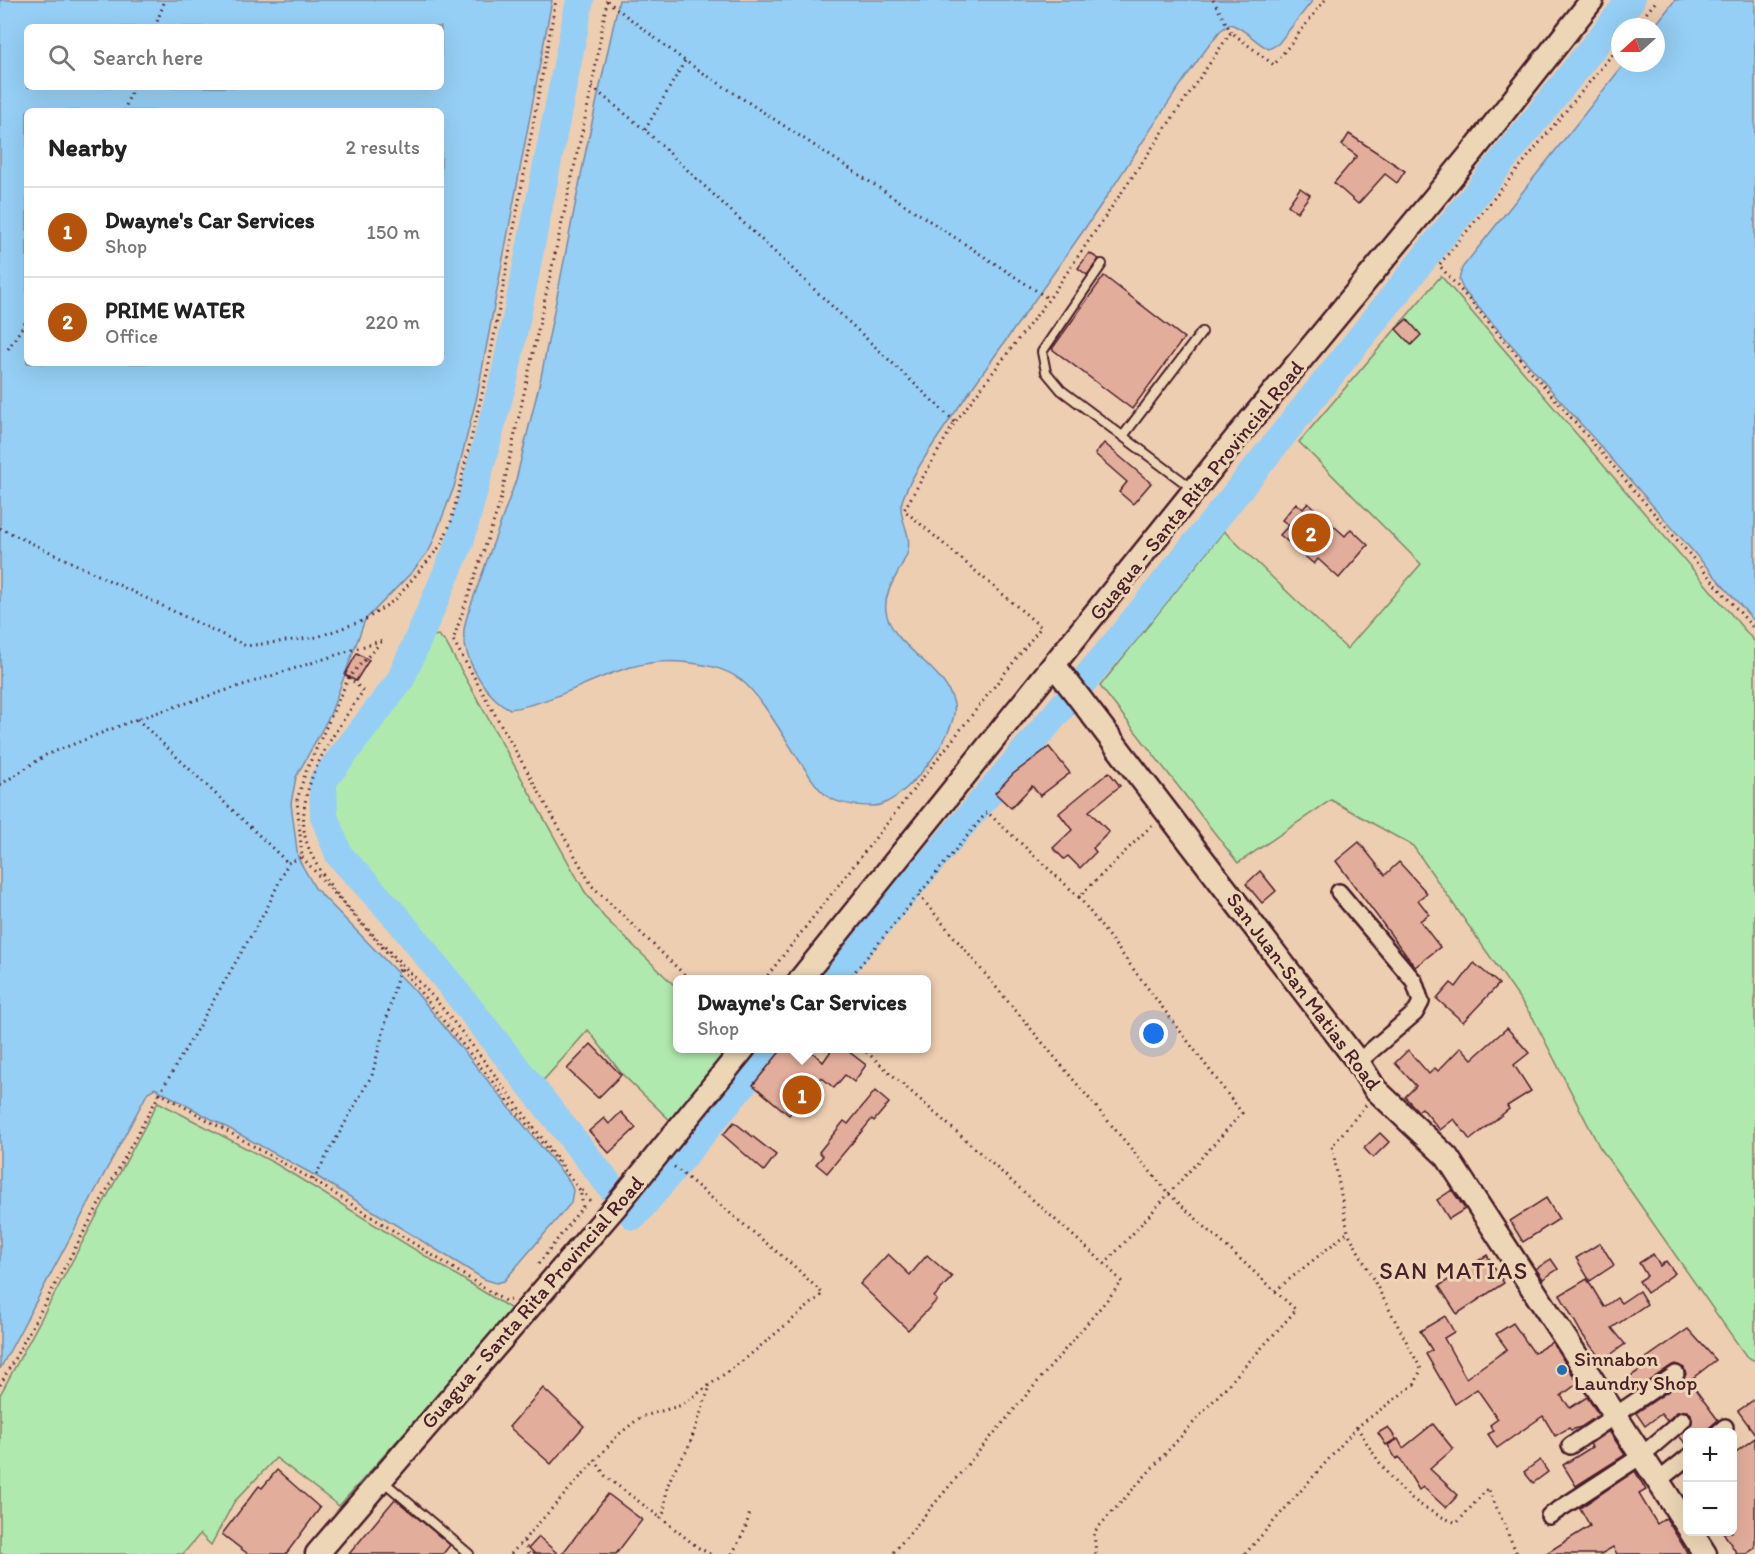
<!DOCTYPE html>
<meta charset="utf-8">
<style>
:root{--surface:#fff;--page:#f2f2f2;--text:#222;--muted:#767676;--line:#e0e0e0;--accent:#b45309}
body{margin:0;font-family:Itim,sans-serif;background:var(--page);color:var(--text)}
.controls{position:absolute;right:18px;bottom:18px;display:grid;overflow:hidden;border-radius:9px;box-shadow:0 6px 24px #0002}
.controls button{width:54px;height:54px;display:grid;place-items:center;padding:0;border:0;border-bottom:2px solid var(--line);background:var(--surface);color:var(--text);font:30px sans-serif}
.compass{position:absolute;left:1611px;top:18px;width:54px;height:54px;border-radius:50%;background:var(--surface);box-shadow:0 6px 24px #0002;rotate:249deg}
.you{position:absolute;left:1154px;top:1034px;width:21px;height:21px;margin:-15px;border:4px solid #fff;border-radius:50%;background:#1a73e8;box-shadow:0 0 0 9px #1a73e833}
.badge{display:grid;place-items:center;width:39px;height:39px;border-radius:50%;background:var(--accent);color:#fff;font-size:20px;font-weight:700}
.pin{position:absolute;translate:-50% -50%;border:3px solid #fff;box-shadow:0 2px 6px #0006}
.popup{position:absolute;left:673px;top:975px;width:258px;height:78px;box-sizing:border-box;display:grid;place-content:center;border-radius:9px;background:var(--surface);filter:drop-shadow(0 2px 4px #0005);font-size:20px;white-space:nowrap;color:var(--muted)}
.popup b{font-size:22px;color:var(--text)}
.popup::after{content:'';position:absolute;left:50%;top:100%;margin-left:-12px;border:12px solid transparent;border-top-color:var(--surface)}
.list{margin:0;padding:0;list-style:none}
h2{display:flex;justify-content:space-between;align-items:center;height:78px;margin:0;padding:0 24px;font-size:26px}
h2 small{font-size:20px;font-weight:400;color:var(--muted)}
.list li{display:grid;grid-template-columns:39px 1fr auto;gap:18px;align-items:center;box-sizing:border-box;height:90px;padding:0 24px;border-top:2px solid var(--line)}
.list b{display:block;font-size:22px;white-space:nowrap}
.list p{margin:0;font-size:20px;white-space:nowrap;color:var(--muted)}
.list em{font-size:20px;font-style:normal;color:var(--muted)}
.icon{flex:none;width:33px;height:33px;fill:none;stroke:currentColor;stroke-width:2;stroke-linecap:round;stroke-linejoin:round}
.map{position:relative;flex:none;width:1755px;height:1554px;overflow:hidden}
.search{position:absolute;background:var(--surface);box-shadow:0 6px 24px #0002;left:24px;top:24px;width:420px;height:66px;display:flex;align-items:center;gap:15px;box-sizing:border-box;padding:0 21px;border-radius:9px;color:var(--muted);font-size:22px}
.panel{position:absolute;background:var(--surface);box-shadow:0 6px 24px #0002;left:24px;top:108px;width:420px;height:258px;border-radius:9px}
.map>svg:first-child{display:block}
.green{fill:#b0e9ad;stroke:#7d846c;stroke-width:1.5}
.water{fill:#95cff5;stroke:#7789a4;stroke-width:1.5;fill-rule:evenodd}
.lines{fill:none;stroke-linecap:round;stroke-linejoin:round}
.river{stroke:#95cff5;stroke-width:28}
.building{fill:#e3ad9c;stroke:#4a1f2b;stroke-width:1.5}
.lane-casing{stroke:#4a1f2b;stroke-width:12}
.street-casing{stroke:#4a1f2b;stroke-width:20}
.secondary-casing{stroke:#4a1f2b;stroke-width:27}
.path{stroke:#4a1f2b;stroke-width:3;stroke-dasharray:1.5 4.5;stroke-linecap:butt}
.lane{stroke:#ecd6b5;stroke-width:8}
.street{stroke:#ecd6b5;stroke-width:15}
.secondary{stroke:#ecd6b5;stroke-width:22}
.poi-dot{fill:#1f6fb2;stroke:#ecd6b5;stroke-width:2}
.labels{text-anchor:middle;dominant-baseline:central;stroke-width:6;stroke-linejoin:round;paint-order:stroke}
.street-label{font-size:21px;fill:#4a1f2b;stroke:#ecd6b5}
.poi-label{font-size:21px;fill:#4a1f2b;stroke:#ecd6b5;text-anchor:start}
.quarter-label{font-size:24px;letter-spacing:1.5px;fill:#4a1f2b;stroke:#ecd6b5}
</style>
<div class="map">
<svg width="1755" height="1554" viewBox="0 0 1755 1554">
<rect width="100%" height="100%" fill="#eeceb1"/>
<filter id="ink" filterUnits="userSpaceOnUse"><feTurbulence type="fractalNoise" baseFrequency=".0167" numOctaves="2"/><feDisplacementMap in="SourceGraphic" scale="12" xChannelSelector="R" yChannelSelector="G"/><feConvolveMatrix kernelMatrix="1 2 1 2 8 2 1 2 1" color-interpolation-filters="sRGB"/></filter>
<g filter="url(#ink)">
<g class="green">
<path d="M1441,276l314,366v719l-9,-5 -147,-210 -66,-128 -120,-172 -82,-46 -93,63 -138,-177 124,-155 123,118 74,-85 -122,-122z"/>
<path d="M438,635l8,8 139,249 19,25 73,71 1,60 51,1 -56,74 -51,-49 -34,-44 -47,53 -118,-142 -77,-86 -15,-40 -2,-33 78,-103 22,-42z"/>
<path d="M158,1102l118,62 237,146 -174,196 -63,-48 -42,44 -23,43 -11,-11 -17,20h-183v-159z"/>
</g>
<g class="water">
<path d="M0,0h552l-75,396 -23,91 -24,62 -17,22 -48,49 -35,95 -34,62 -5,26 7,55 17,30 101,104 153,189 4,9 -2,13 -67,78 -8,2 -12,-4 -168,-103 -161,-88 -7,4 -148,277zM27,27h414v60h-414zM27,111h414v252h-414z"/>
<path d="M619,0h694l-35,44 -9,5c-15,-7 -22,-20 -39,-25l-10,7c-41,52 -76,110 -113,165 -49,73 -101,143 -151,215 -12,17 -54,77 -55,96 0,17 12,29 6,47 -7,18 -24,37 -21,57 5,36 58,53 68,93 6,29 -51,101 -80,102 -15,0 -35,-1 -47,-10 -9,-6 -16,-18 -22,-27 -17,-24 -42,-72 -64,-89 -17,-13 -39,-16 -59,-18 -65,-6 -112,39 -172,47 -22,-10 -40,-41 -45,-64 -3,-11 0,-22 3,-32l48,-133 25,-103 45,-227z"/>
<path d="M1675,0h80v622l-291,-331 -5,-11 3,-12 163,-205h31v-36h-2z"/>
</g>
<g class="lines">
<g class="river">
<path d="M580,0l-75,375 -45,167 -60,139 -77,100 1,35 15,39 60,65 235,296 139,-168"/>
<path d="M831,980l289,-342 511,-638"/>
</g>
</g>
<g class="building">
<path d="M1349,134l56,37 -8,12 -12,-9 -27,30 -24,-21 23,-27 -15,-11z"/>
<path d="M1300,188l10,7 -13,17 -9,-7z"/>
<path d="M1089,253l10,6 -12,16 -9,-7z"/>
<path d="M1104,276l80,62 -52,71 -80,-60z"/>
<path d="M1407,319l14,16 -10,10 -15,-16z"/>
<path d="M1104,443l47,40 -18,21 -14,-12 8,-10 -32,-28z"/>
<path d="M1296,503l7,6 5,-6 37,33 6,-7 17,16 -29,33 -21,-19 -4,5 -34,-29 9,-10 -7,-5z"/>
<path d="M357,653l12,7 -13,21 -11,-6z"/>
<path d="M1049,747l21,26 -30,23 -8,-10 -21,22 -16,-15 18,-19z"/>
<path d="M1109,772l11,14 -31,25 20,21 -16,16 3,4 -16,16 -12,-12 -4,3 -11,-11 19,-18 -13,-17z"/>
<path d="M1359,842l26,33 14,-13 28,31 -9,7 11,14 -9,7 20,26 -25,20 -79,-106z"/>
<path d="M1260,871l16,20 -14,12 -16,-19z"/>
<path d="M1474,963l25,21 -36,38 -26,-23 14,-16 5,4z"/>
<path d="M1507,1028l22,25 -15,12 17,26 -24,15 2,3 -39,31 -16,-21 -14,11 -18,-22 -4,3 -13,-14 11,-11 -21,-23 13,-13 21,24 6,-6 3,3 23,-24 11,12z"/>
<path d="M591,1044l30,31 -23,23 -31,-29z"/>
<path d="M783,1048h25l15,14 10,-14h11l22,17 -12,17 -9,-7 -11,13 -13,-11 -32,38 -36,-30z"/>
<path d="M875,1091l14,12 -15,18 -2,-2 -45,54 -11,-9 7,-8 -4,-4 25,-31 4,3z"/>
<path d="M621,1112l15,16 -27,25 -20,-22 15,-13 5,6z"/>
<path d="M734,1122l42,33 -12,16 -41,-36z"/>
<path d="M1380,1133l9,9 -16,16 -9,-10z"/>
<path d="M1452,1190l13,19 -16,10 -12,-19z"/>
<path d="M1546,1198l13,21 -36,23 -13,-21z"/>
<path d="M1600,1243l14,22 -24,16 -14,-23z"/>
<path d="M888,1254l22,21 17,-20 25,22 -18,20 3,3 -29,30 -48,-46z"/>
<path d="M1653,1254l7,12 6,-5 9,12 -28,20 -8,-12 8,-5 -8,-13z"/>
<path d="M1487,1255l17,28 -47,31 -18,-28z"/>
<path d="M1551,1259l7,10 -15,10 -7,-10z"/>
<path d="M1587,1279l17,28 13,-9 4,5 18,-12 8,13 -35,24 13,16 -23,17 -20,-27 -22,-39z"/>
<path d="M1445,1316l9,16 -10,6 22,40 41,-29 -11,-15 17,-11 21,30 18,-11 26,41 -17,13 9,12 17,-11 12,18 -18,12 -10,3 -2,-2 -14,8 -12,-20 -46,32 -9,-14 6,-3 -4,-6 8,-6 -21,-30 -22,15 -29,-50 6,-4 -12,-19z"/>
<path d="M1688,1329l28,31 -27,21 29,39 -14,12h-16v14l-9,-10 13,-13 -1,-9 -4,-3 -10,1 -10,9 -6,-7 -16,12 -9,-13 46,-31 4,-8 -2,-6 -8,-4 -5,2 -37,25 -8,-12 20,-13 -4,-5z"/>
<path d="M543,1388l41,38 -33,38 -42,-37z"/>
<path d="M1755,1399v35l-17,-23z"/>
<path d="M1433,1424l20,25 -23,20 28,26 -12,13 -23,-21 -4,3 -20,-33 -3,2 -8,-14 10,-6 5,9z"/>
<path d="M1388,1427l8,12 -10,6 -8,-12z"/>
<path d="M1609,1431l16,24 -49,31 -13,-21 29,-18 -2,-3z"/>
<path d="M1755,1438v110l-9,6h-9l-14,-22h9v-77z"/>
<path d="M1540,1460l8,12 -15,11 -9,-11z"/>
<path d="M277,1470l43,38 -34,46h-38l-26,-20 37,-48 3,2z"/>
<path d="M1635,1471l11,19 -7,4 18,30 9,-6 22,36h-71l-4,-7 -12,7h-56l45,-28 -10,-18z"/>
<path d="M608,1494l34,26 -26,34h-54z"/>
<path d="M395,1499l55,46 -7,9h-94z"/>
<path d="M539,1537l19,17h-23l-6,-6z"/>
</g>
<g class="lines">
<defs>
<g id="lane">
<path d="M1102,264l-60,88 4,20 15,18 132,99"/>
<path d="M1123,436l79,-104"/>
<path d="M383,1481l86,73"/>
</g>
<g id="street">
<path d="M1339,892l75,89 7,21 -6,11 -57,49"/>
<path d="M1719,1432l6,-5"/>
<path d="M1570,1446l106,-72"/>
<path d="M1658,1481l30,-24"/>
<path d="M1549,1516l92,-60 42,-36"/>
</g>
<g id="secondary">
<path d="M1055,666l303,396 17,27 72,68 241,370"/>
<path d="M800,980l441,-548 232,-281 119,-151"/>
<path d="M1691,1532l14,22"/>
<path d="M317,1554l298,-347 129,-159"/>
</g>
</defs>
<use href="#lane" class="lane-casing"/>
<use href="#street" class="street-casing"/>
<use href="#secondary" class="secondary-casing"/>
<g class="path">
<path d="M607,0l-15,87 -93,419 -46,134 139,246 98,94"/>
<path d="M1213,0l18,32"/>
<path d="M607,1l78,60 364,238"/>
<path d="M155,27l10,-27"/>
<path d="M1635,27l22,-27"/>
<path d="M1620,45l-181,220 316,365"/>
<path d="M592,87l53,43 310,292"/>
<path d="M124,111l9,-24"/>
<path d="M645,130l40,-69"/>
<path d="M8,349l19,-29"/>
<path d="M0,528l246,118 71,-9 48,-17 31,-21 45,-54 10,-23 37,-153 68,-369"/>
<path d="M349,677l14,14c-27,40 -64,88 -59,139 6,55 99,130 135,174 43,52 83,108 124,162"/>
<path d="M137,719l151,144"/>
<path d="M0,785l46,-30 91,-36 246,-79 -34,37 -43,94 -9,29 5,57 -14,6 -21,45 -107,185 153,87 192,121 5,-1"/>
<path d="M302,857l98,110 180,223 3,16 -47,61"/>
<path d="M919,895l250,299 127,116 -202,222 2,22"/>
<path d="M1079,897l163,216 -137,151"/>
<path d="M764,980l277,-353 -137,-117 51,-88 94,-123 182,-267 43,33 51,-65"/>
<path d="M848,980l139,-168 92,85 73,-72"/>
<path d="M862,1048l243,216 17,18 -230,272"/>
<path d="M1366,1105l-34,41 16,86 73,137 -6,15 -58,43c28,46 47,77 100,96l31,-35 29,66"/>
<path d="M313,1180l59,-105 28,-108"/>
<path d="M582,1190l10,14"/>
<path d="M1275,1291l73,-59"/>
<path d="M0,1385l160,-292"/>
<path d="M595,1460l11,17 55,41"/>
<path d="M524,1541l5,13"/>
<path d="M511,1554l107,-119 23,-18 41,-12 63,-46 78,-65 -29,-28 -122,-101"/>
<path d="M710,1554l-13,-7 -36,-29 3,-6 3,-25 7,-17 14,-21 22,-63"/>
<path d="M732,1554l13,-24 5,-18"/>
<path d="M1245,1554l112,-127"/>
</g>
<use href="#lane" class="lane"/>
<use href="#street" class="street"/>
<use href="#secondary" class="secondary"/>
</g>
</g>
<circle class="poi-dot" cx="1562" cy="1370" r="6"/>
<g class="labels">
<g class="street-label">
<text transform="translate(1196 490) rotate(-51)">Guagua - Santa Rita Provincial Road</text>
<text transform="translate(1304 991) rotate(53)">San Juan-San Matias Road</text>
<text transform="translate(532 1302) rotate(-49)">Guagua - Santa Rita Provincial Road</text>
</g>
<g class="poi-label">
<text x="1574" y="1358">Sinnabon<tspan x="1574" dy="24">Laundry Shop</tspan></text>
</g>
<g class="quarter-label">
<text x="1454" y="1270">SAN MATIAS</text>
</g>
</g>
</svg>
<div class="controls">
<button>+</button>
<button>−</button>
</div>
<svg class="compass" viewBox="-18 -18 36 36"><path d="M0-13l5 13h-10z" fill="#e53935"/><path d="M0 13l5-13h-10z" fill="#767676"/></svg>
<div class="you"></div>
<div class="pin badge" style="left:802px;top:1095px">1</div>
<div class="popup"><b>Dwayne's Car Services</b>Shop</div>
<div class="pin badge" style="left:1311px;top:533px">2</div>
<div class="search"><svg class="icon" aria-label="search" viewBox="0 0 24 24"><circle cx="10" cy="10" r="6"/><path d="M15 15l6 6"/></svg>Search here</div>
<section class="panel">
<h2>Nearby<small>2 results</small></h2>
<ul class="list">
<li><span class="badge">1</span><div><b>Dwayne's Car Services</b><p>Shop</p></div><em>150 m</em></li>
<li><span class="badge">2</span><div><b>PRIME WATER</b><p>Office</p></div><em>220 m</em></li>
</ul>
</section>
</div>
